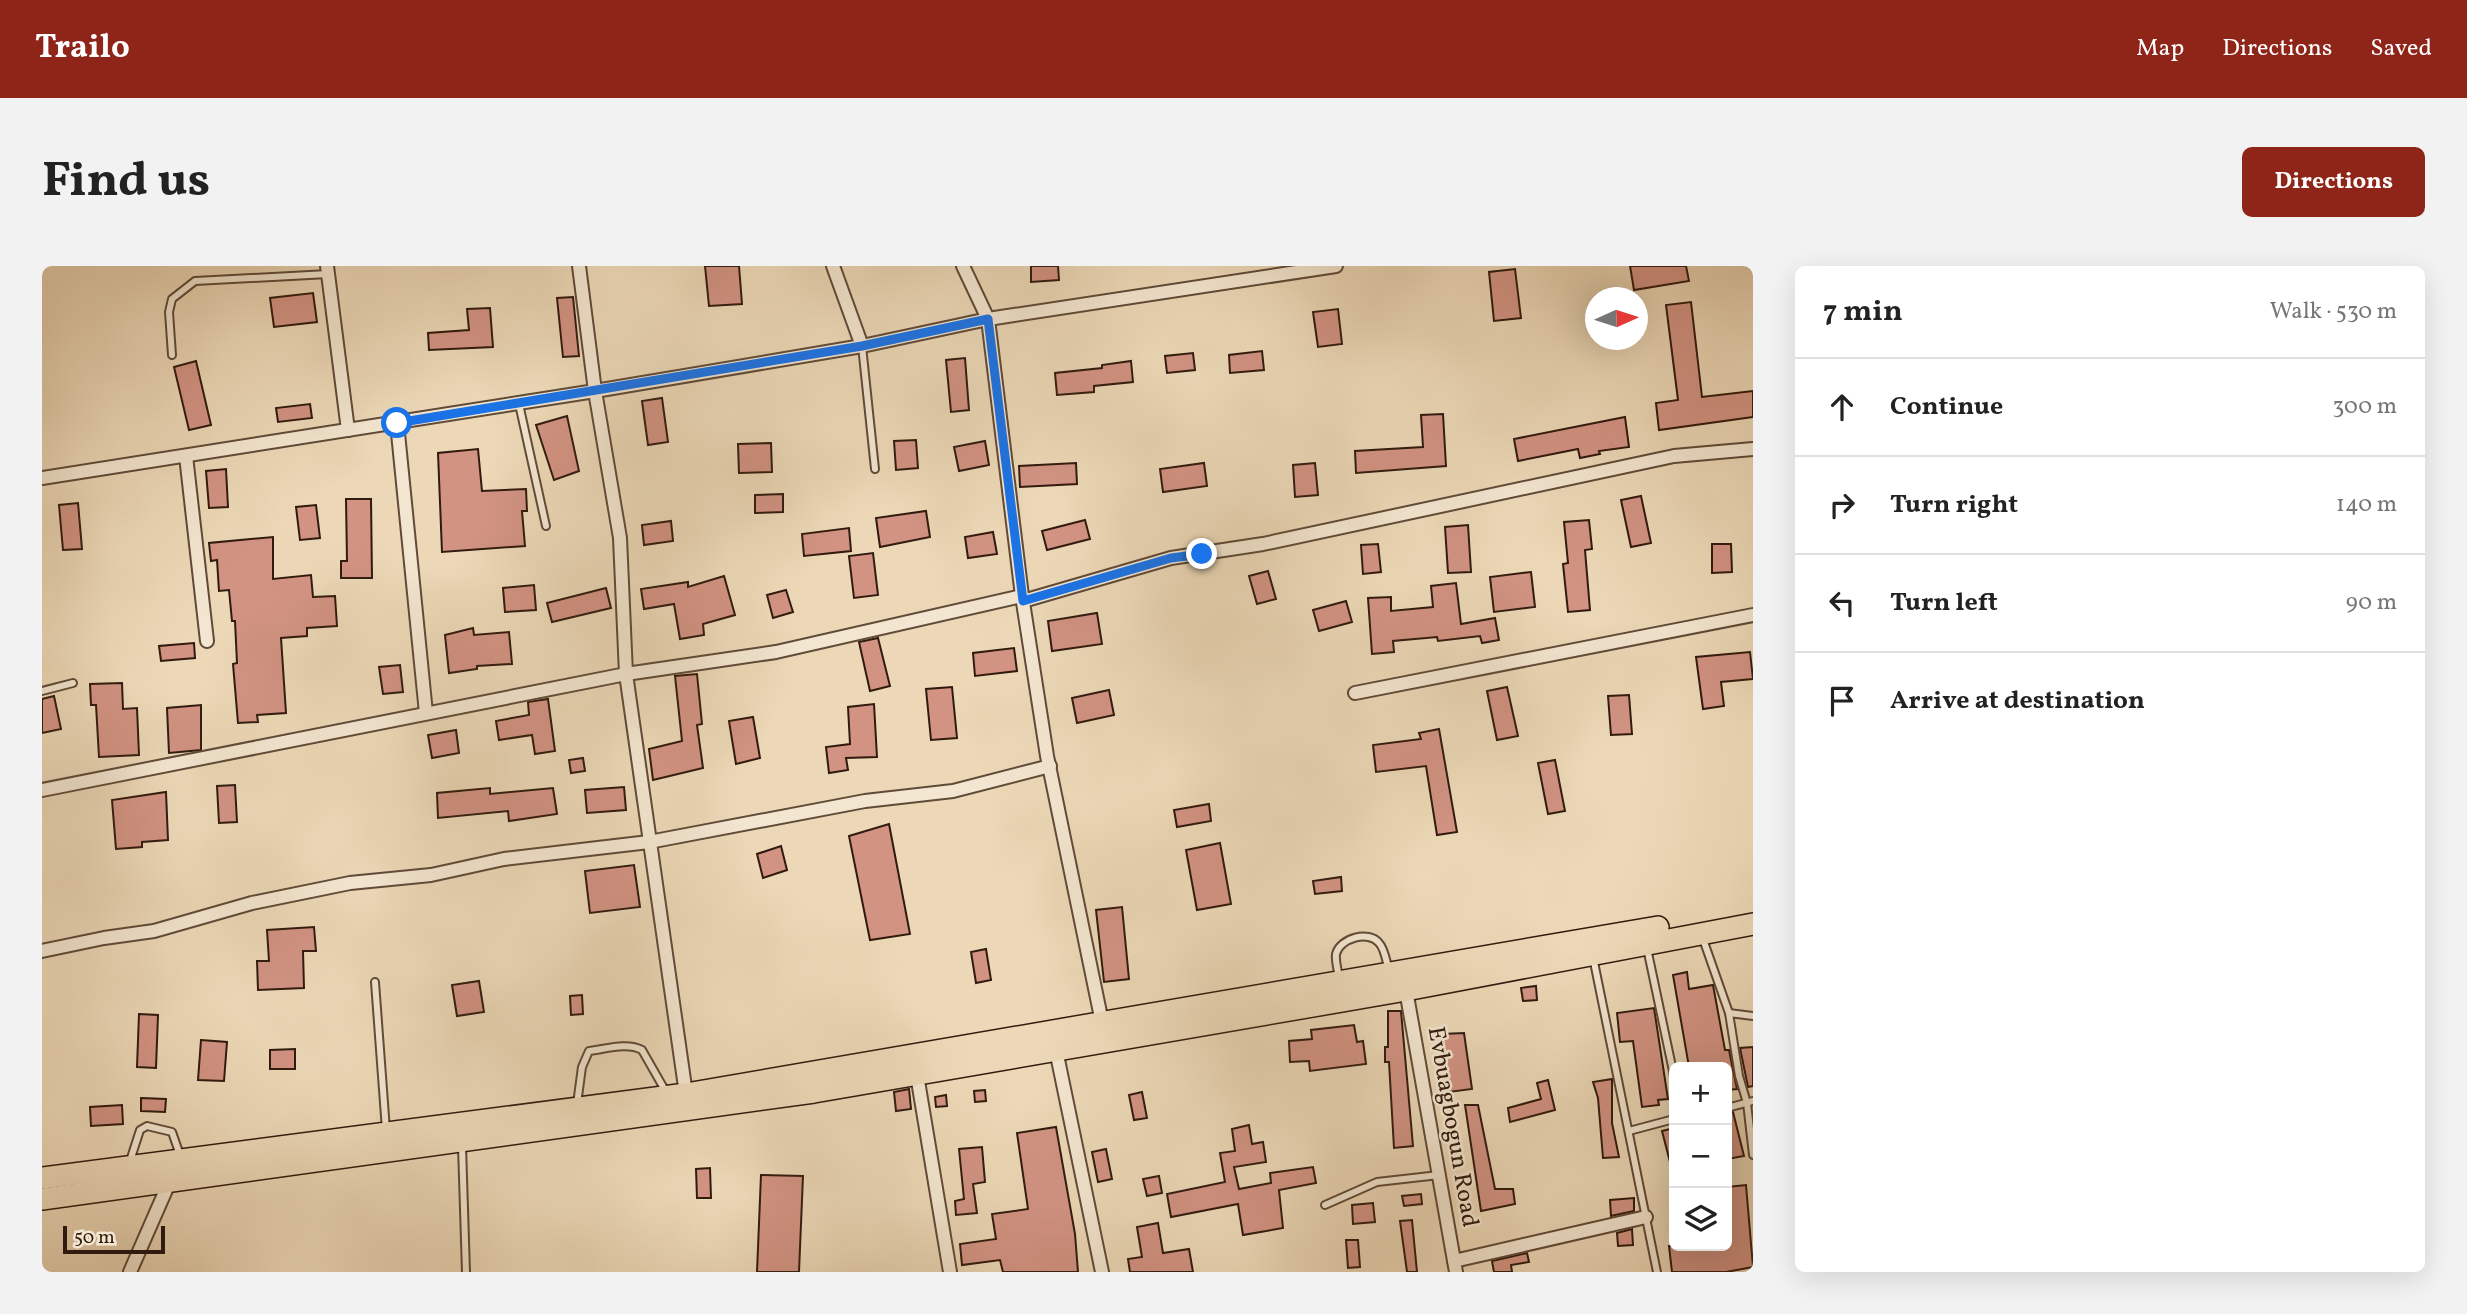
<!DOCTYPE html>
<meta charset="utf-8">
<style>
:root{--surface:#fff;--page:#f2f2f2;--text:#222;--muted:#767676;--line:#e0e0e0;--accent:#8f2418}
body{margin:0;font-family:Vollkorn,serif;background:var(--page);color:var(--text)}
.controls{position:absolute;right:21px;bottom:21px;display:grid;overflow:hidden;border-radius:10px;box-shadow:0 7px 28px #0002}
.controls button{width:63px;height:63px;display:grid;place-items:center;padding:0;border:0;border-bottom:2px solid var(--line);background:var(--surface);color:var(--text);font:35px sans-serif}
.compass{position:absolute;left:1543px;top:21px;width:63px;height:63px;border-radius:50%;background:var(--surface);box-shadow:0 7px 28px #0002;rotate:87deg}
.scale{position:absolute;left:21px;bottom:18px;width:102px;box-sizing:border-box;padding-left:7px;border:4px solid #311a0e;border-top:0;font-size:19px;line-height:24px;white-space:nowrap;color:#311a0e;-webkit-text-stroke:5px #f3e6d0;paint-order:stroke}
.stop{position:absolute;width:21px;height:21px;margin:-16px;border:5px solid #1a73e8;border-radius:50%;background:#fff}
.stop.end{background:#1a73e8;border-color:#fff;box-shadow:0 2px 7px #0008}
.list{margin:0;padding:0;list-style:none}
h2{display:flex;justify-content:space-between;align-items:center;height:91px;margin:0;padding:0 28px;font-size:30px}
h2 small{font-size:23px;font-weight:400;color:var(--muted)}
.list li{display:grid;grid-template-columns:46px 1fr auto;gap:21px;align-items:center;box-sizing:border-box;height:98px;padding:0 28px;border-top:2px solid var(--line)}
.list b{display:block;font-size:26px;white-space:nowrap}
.list em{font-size:23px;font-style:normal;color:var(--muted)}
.icon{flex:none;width:38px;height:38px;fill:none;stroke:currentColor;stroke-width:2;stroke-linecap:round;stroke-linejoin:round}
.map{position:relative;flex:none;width:1711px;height:1006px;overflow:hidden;border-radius:10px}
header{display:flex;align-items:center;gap:42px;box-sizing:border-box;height:98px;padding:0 35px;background:var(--accent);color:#fff}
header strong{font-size:33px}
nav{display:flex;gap:38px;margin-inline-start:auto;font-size:24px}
.intro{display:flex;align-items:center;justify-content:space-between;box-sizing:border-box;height:168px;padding:0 42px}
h1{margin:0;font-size:49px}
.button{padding:18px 32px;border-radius:10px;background:var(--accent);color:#fff;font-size:24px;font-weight:700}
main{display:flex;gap:42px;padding:0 42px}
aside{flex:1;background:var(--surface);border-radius:10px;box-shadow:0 7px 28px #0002}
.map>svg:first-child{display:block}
.building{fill:#d29383;stroke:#311a0e;stroke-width:2}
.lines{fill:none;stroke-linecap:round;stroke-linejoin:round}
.service-casing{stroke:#604a38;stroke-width:10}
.minor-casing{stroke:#604a38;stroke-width:16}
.trunk-casing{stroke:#311a0e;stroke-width:24}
.service{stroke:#f3e6d0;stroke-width:6}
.minor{stroke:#f3e6d0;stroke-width:12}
.trunk{stroke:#ecd8b7;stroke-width:21}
.route{stroke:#1a73e8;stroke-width:9}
.labels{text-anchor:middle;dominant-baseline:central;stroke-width:5;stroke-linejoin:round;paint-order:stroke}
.street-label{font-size:24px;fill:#311a0e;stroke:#f3e6d0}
</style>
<header>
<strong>Trailo</strong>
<nav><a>Map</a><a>Directions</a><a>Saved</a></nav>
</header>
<div class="intro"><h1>Find us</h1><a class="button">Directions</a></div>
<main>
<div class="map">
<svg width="1711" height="1006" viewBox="0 0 1711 1006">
<rect width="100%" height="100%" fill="#ecd8b7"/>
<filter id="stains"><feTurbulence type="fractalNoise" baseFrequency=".00286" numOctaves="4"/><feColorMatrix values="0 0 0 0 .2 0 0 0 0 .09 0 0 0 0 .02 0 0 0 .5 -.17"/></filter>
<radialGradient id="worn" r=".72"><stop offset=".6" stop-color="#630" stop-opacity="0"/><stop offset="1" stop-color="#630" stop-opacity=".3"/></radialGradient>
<g class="building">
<path d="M663,0h34l3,38 -33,2z"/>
<path d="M989,0h27l1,14 -28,2z"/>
<path d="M1588,0h56l3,15 -55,9z"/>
<path d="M1473,3l6,49 -27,3 -5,-49z"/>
<path d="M271,27l4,29 -43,5 -4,-29z"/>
<path d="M531,31l6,59 -16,1 -6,-59z"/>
<path d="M1649,36l11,95 51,-6v26l-94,13 -3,-27 22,-3 -12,-95z"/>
<path d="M448,42l3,39 -64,3 -1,-17 41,-3 -2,-21z"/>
<path d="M1296,43l4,35 -24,3 -5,-35z"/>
<path d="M1220,85l2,19 -34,3 -1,-18z"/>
<path d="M1151,87l2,17 -28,3 -2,-17z"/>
<path d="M923,92l4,52 -18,2 -5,-52z"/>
<path d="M154,95l15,64 -22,5 -15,-63z"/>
<path d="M1089,95l2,21 -39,4v6l-37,3 -2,-22 47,-5v-3z"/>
<path d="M620,132l6,44 -20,3 -6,-44z"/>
<path d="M268,138l2,14 -34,4 -2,-14z"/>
<path d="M1401,148l3,52 -90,7 -1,-22 68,-4 -2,-32z"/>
<path d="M525,150l12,55 -25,9 -18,-55z"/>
<path d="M1583,151l4,30 -30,4 1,3 -20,4 -2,-9 -60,12 -4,-22z"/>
<path d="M874,174l2,28 -22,2 -2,-29z"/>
<path d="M943,175l4,24 -30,6 -5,-24z"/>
<path d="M729,177l1,29 -33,1 -1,-29z"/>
<path d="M436,183l4,42 44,-2 1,22h-5l3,35 -83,6 -4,-99z"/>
<path d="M1034,197l1,21 -57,3 -1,-21z"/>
<path d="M1162,197l3,23 -44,6 -3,-23z"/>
<path d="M1273,197l3,32 -23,2 -2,-32z"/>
<path d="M184,203l2,38 -19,1 -3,-37z"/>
<path d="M741,228v18l-28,1v-18z"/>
<path d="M1599,230l10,47 -20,4 -10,-47z"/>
<path d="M304,233h25l1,79h-31v-17h6z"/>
<path d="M36,237l4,46 -19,1 -4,-45z"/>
<path d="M274,239l4,33 -20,2 -4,-33z"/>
<path d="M884,245l4,26 -50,10 -4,-29z"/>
<path d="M1043,254l5,19 -43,11 -5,-19z"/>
<path d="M1547,254l3,29 -7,1 5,60 -22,2 -5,-48 5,-1 -4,-41z"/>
<path d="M629,255l2,20 -29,4 -2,-20z"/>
<path d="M1426,259l3,47 -23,1 -3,-46z"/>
<path d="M807,262l2,23 -47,5 -2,-22z"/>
<path d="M951,266l4,22 -29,4 -3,-21z"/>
<path d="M231,271v42l38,-4 2,22 22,-1 2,30 -30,2v8l-26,2 5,75 -29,2 1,7 -20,1 -5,-59 4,-1 -2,-42h-3l-3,-31 -10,1 -2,-31 -6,1 -2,-18z"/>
<path d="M1336,278l3,28 -18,2 -2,-29z"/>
<path d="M1670,278h19l1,28 -20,1z"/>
<path d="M831,287l5,42 -24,3 -5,-42z"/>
<path d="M1226,305l8,28 -19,5 -8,-28z"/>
<path d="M1489,306l4,35 -41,5 -4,-35z"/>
<path d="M682,310l11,39 -32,9 1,11 -24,4 -6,-35 -30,5 -3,-20 47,-7v5z"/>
<path d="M1414,317l5,41 34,-6 4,22 -17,3 -2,-7 -42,5 -1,-4 -44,4 1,11 -22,2 -4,-56 23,-1v14l42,-4 -2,-21z"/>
<path d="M492,319l2,25 -31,2 -2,-24z"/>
<path d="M564,322l5,20 -59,14 -5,-19z"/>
<path d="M744,324l7,22 -20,6 -6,-23z"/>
<path d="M1304,335l6,21 -33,9 -6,-21z"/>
<path d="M1055,347l5,31 -50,7 -4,-30z"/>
<path d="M431,362l1,7 35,-3 3,32 -35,2v3l-28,4 -4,-38z"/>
<path d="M836,372l12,48 -20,5 -11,-49z"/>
<path d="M152,377l1,15 -34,3 -2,-15z"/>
<path d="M972,382l3,23 -42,5 -2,-23z"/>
<path d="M1708,386l3,27 -32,3 3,24 -21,3 -7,-52z"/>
<path d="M358,399l3,27 -20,2 -4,-27z"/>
<path d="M655,408l5,50 -5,1 6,43 -50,12 -4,-31 33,-8 -7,-65z"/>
<path d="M80,417l1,26 14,-1 2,47 -40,2 -3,-52h-5l-1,-21z"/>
<path d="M910,421l5,51 -26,2 -5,-51z"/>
<path d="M1465,421l11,49 -21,4 -10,-49z"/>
<path d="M1067,424l5,25 -37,8 -5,-25z"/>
<path d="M1587,429l3,39 -21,1 -3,-39z"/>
<path d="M12,430l7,33 -19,4v-34z"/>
<path d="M506,433l7,52 -20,3 -3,-19 -33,5 -3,-19 33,-6 -1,-13z"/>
<path d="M832,438l3,53 -31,1 2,12 -19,3 -3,-26 24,-3 -2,-37z"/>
<path d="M159,439v45l-32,3 -2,-45z"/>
<path d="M711,451l7,41 -24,6 -7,-43z"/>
<path d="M1397,463l18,103 -20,3 -11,-69 -50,6 -3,-27 48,-6 -2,-6z"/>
<path d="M414,464l3,23 -27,5 -4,-23z"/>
<path d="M541,492l2,13 -14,2 -2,-13z"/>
<path d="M1513,494l10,51 -17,3 -10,-51z"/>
<path d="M193,519l2,37 -18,1 -2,-37z"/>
<path d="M582,521l2,23 -39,3 -2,-23z"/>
<path d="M448,522v6l63,-6 4,26 -48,7 -1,-10 -70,7 -1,-25z"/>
<path d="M124,526l2,48 -26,2v5l-26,2 -4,-49z"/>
<path d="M1167,538l2,17 -34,6 -3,-17z"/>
<path d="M847,558l21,110 -40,6 -21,-104z"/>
<path d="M1178,577l11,61 -34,6 -11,-60z"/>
<path d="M739,580l6,24 -24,8 -6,-24z"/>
<path d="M592,599l6,42 -50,6 -5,-42z"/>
<path d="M1299,611l1,14 -27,3 -2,-13z"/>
<path d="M1080,641l7,72 -25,3 -8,-72z"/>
<path d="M272,661l2,24h-13l1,37 -46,2 -1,-29h12l-2,-31z"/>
<path d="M944,683l5,31 -15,3 -5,-31z"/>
<path d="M1645,706l2,17 24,-4 12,65h4l8,39 -10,1v-23h-38l-16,-92z"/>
<path d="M437,715l5,31 -27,4 -5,-31z"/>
<path d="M1494,720l1,14 -14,1 -2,-13z"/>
<path d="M540,729l1,19 -12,1 -1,-19z"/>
<path d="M1612,742l14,91 -10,1 1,5 -17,2 -9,-66 -13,1 -3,-29z"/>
<path d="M1346,745h13l12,135 -19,2 -5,-86h-4v-15h3z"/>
<path d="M97,748l19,1 -2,53 -19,-1z"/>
<path d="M1312,759l3,17 6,-1 3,23 -56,7 -1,-10 -19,1 -1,-21 23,-2 -1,-9z"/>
<path d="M1422,767l8,56 -23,3 -7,-58z"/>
<path d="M159,774l26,2 -3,39 -26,-1z"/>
<path d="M1711,781v39l-5,1 -8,-39z"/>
<path d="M253,783v20h-25v-19z"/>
<path d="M1570,813v44l7,34 -16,1 -5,-60 -5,-16z"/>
<path d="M1506,814l7,30 -45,12 -2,-14 33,-9 -4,-16z"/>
<path d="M867,823l2,20 -15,2 -2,-19z"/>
<path d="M943,824l1,11 -11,1 -1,-11z"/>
<path d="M1100,826l5,26 -13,2 -5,-25z"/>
<path d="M904,829l1,11 -11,1 -1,-10z"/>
<path d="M99,832l25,1 -1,13 -24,-1z"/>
<path d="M80,839l1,19 -32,2 -1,-19z"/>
<path d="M1423,839h13l17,84h18l2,15 -34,7z"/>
<path d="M1691,846l11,44 -17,3v-45z"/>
<path d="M1207,859l3,19 11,-2 3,20 -32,5 5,22 32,-6 -1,-10 43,-6 3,16 -37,7 4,38 -40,7 -5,-31 -67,13 -4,-23 58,-12 -5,-29 15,-2 -3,-22z"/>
<path d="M1014,861l19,107 3,38h-75l-3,-12 -38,5 -2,-21 36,-5 -4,-25 36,-5 -11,-76z"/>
<path d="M1632,862v34h-4l-8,-31z"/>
<path d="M940,881l3,35 -12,2 4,29 -21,2 -1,-14 9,-2 -5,-50z"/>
<path d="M1064,883l6,30 -14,3 -6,-30z"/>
<path d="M668,902l1,30h-14l-1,-29z"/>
<path d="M719,909l42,1 -4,96h-42z"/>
<path d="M1117,910l3,17 -15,3 -4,-17z"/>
<path d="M1704,919l7,82 -27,5h-54l-3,-26h58v-59z"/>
<path d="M1379,928l1,10 -18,2 -2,-10z"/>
<path d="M1592,932v13l-23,5 -1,-16z"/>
<path d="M1331,937l2,19 -22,2 -1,-19z"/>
<path d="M1370,954l5,52h-10l-7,-51z"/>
<path d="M1116,957l5,30 26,-4 4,23h-63l-2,-13 14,-2 -5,-30z"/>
<path d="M1590,963l1,16 -15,1 -1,-13z"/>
<path d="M1304,974h12l2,27 -12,1z"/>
<path d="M1485,987l2,9 -18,3 1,7h-18l-2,-11z"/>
</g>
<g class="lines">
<defs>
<g id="service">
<path d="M820,80l13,123"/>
<path d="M130,89l-3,-43 3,-13 23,-18 133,-7"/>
<path d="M477,138l27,122"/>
<path d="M0,425l31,-8"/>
<path d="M1661,673l26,74 10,63 8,27 6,52"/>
<path d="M1605,682l27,128"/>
<path d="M1551,691l64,315"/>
<path d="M1297,711c-1,-6 -4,-16 -3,-23 4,-16 33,-24 43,-11 6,6 7,19 10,27"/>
<path d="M333,716l11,148"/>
<path d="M1687,747l24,3"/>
<path d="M535,838l5,-37 7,-16c17,-2 38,-9 53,-1l24,42"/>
<path d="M1685,842l26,-7"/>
<path d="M1587,865l45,-12"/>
<path d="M420,880l4,126"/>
<path d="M88,895l10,-31 7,-4 25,6 9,26"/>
<path d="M1283,939l52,-23 62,-7"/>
</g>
<g id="minor">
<path d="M285,0l21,164"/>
<path d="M537,0l16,125 25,147 6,136 60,420"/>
<path d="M791,0l29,80"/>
<path d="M921,0l25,53 34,277 25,160 56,271"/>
<path d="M355,157l29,290"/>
<path d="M144,190l21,185"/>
<path d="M0,212l553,-87 267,-45 126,-27 348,-53"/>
<path d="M981,335l148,-43 92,-14 411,-88 79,-7"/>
<path d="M1313,427l398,-78"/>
<path d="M0,524l584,-116 150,-22 246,-56"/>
<path d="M0,685l62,-13 50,-7 98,-28 98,-20 81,-8 73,-16 145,-17 216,-41 88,-10 97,-25"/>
<path d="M1364,724l50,282"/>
<path d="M1014,784l46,222"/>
<path d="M875,809l33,197"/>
<path d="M1412,995l192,-44"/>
<path d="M88,1006l39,-89"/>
</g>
<g id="trunk">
<path d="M0,912l644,-84 972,-167"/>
<path d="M0,933l772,-107 592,-102 347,-66"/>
</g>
</defs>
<use href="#service" class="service-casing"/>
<use href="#minor" class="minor-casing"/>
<use href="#trunk" class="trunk-casing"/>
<use href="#service" class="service"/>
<use href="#minor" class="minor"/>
<use href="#trunk" class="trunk"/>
</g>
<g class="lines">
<path class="route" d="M355,157l465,-77 126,-27 35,282 148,-43 31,-4"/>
</g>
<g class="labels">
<g class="street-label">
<text transform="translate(1410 861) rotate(80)">Evbuagbogun Road</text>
</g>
</g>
<rect width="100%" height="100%" filter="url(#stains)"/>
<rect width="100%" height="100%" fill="url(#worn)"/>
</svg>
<div class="controls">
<button>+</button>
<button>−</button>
<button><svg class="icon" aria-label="layers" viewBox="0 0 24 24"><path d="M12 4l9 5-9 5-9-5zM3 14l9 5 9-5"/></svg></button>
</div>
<svg class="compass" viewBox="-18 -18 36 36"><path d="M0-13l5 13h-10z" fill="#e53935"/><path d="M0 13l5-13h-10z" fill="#767676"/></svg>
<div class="scale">50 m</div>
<div class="stop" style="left:355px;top:157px"></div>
<div class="stop end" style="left:1160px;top:288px"></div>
</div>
<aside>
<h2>7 min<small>Walk · 530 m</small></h2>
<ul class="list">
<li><svg class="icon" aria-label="ahead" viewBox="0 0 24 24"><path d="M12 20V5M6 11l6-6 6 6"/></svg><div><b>Continue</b></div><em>300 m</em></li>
<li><svg class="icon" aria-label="right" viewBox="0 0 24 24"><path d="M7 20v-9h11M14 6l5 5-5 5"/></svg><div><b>Turn right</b></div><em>140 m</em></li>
<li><svg class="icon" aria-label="left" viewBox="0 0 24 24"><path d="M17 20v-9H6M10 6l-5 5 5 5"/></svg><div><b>Turn left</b></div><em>90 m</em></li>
<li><svg class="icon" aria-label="arrive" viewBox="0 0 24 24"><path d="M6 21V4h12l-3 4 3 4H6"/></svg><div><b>Arrive at destination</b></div></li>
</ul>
</aside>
</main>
